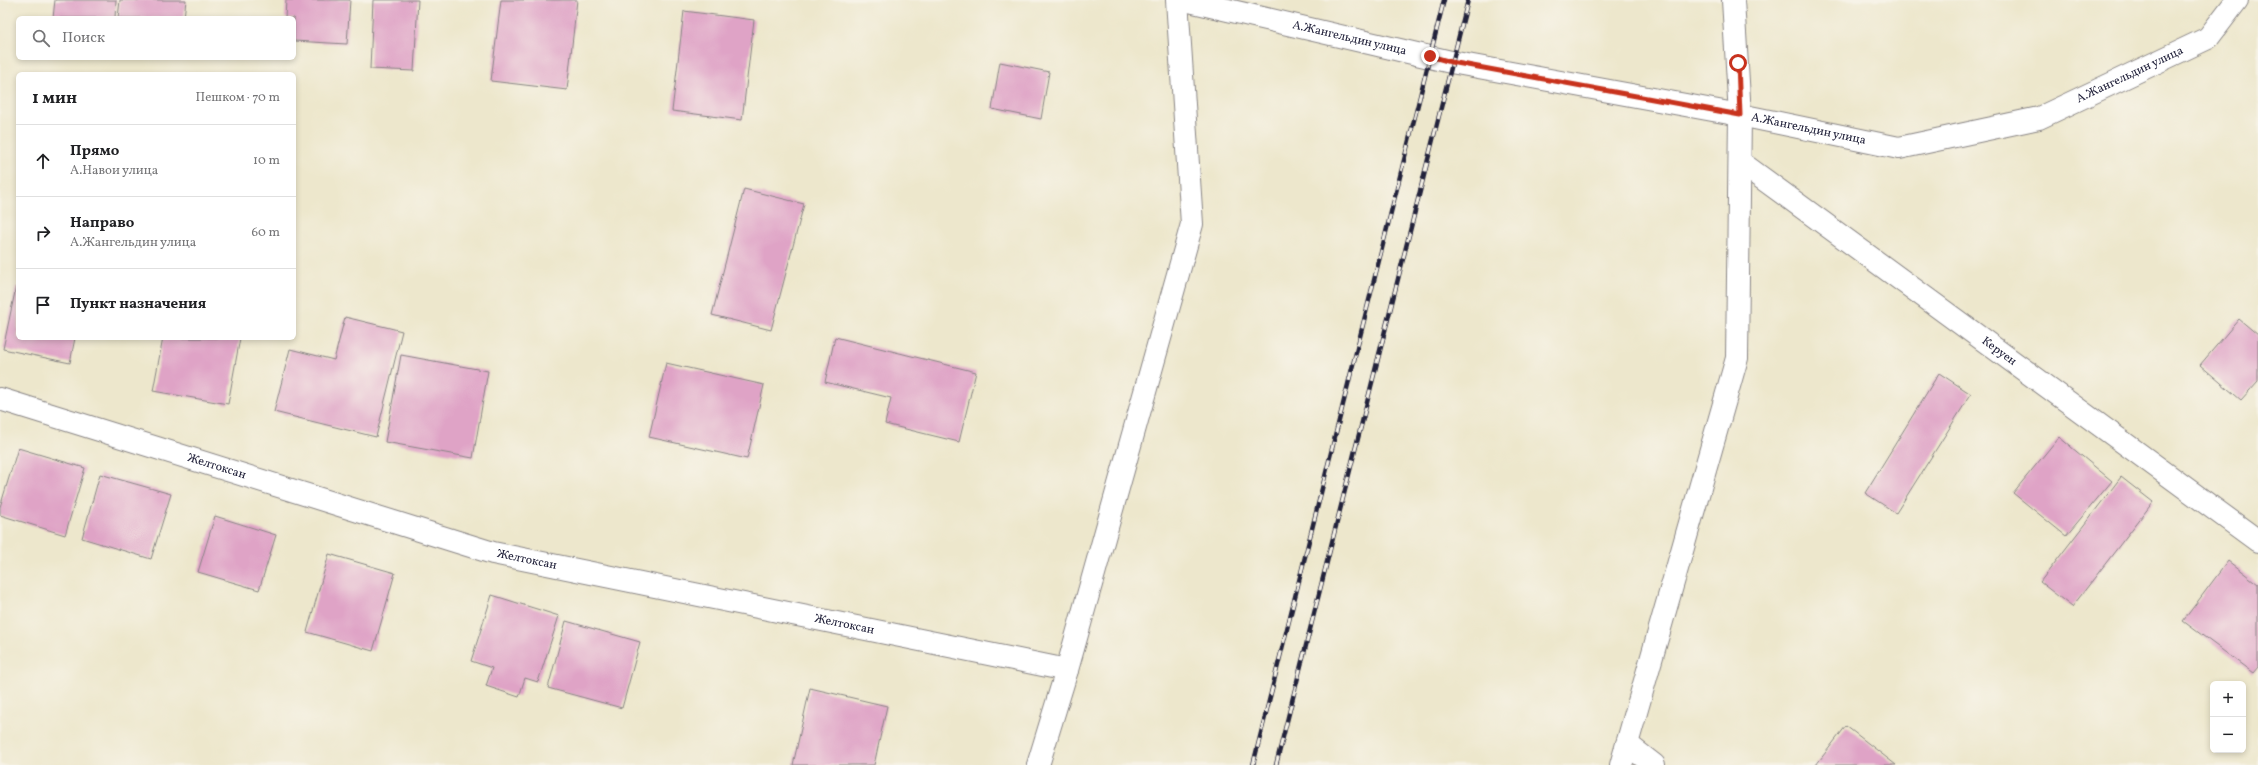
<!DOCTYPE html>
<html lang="ru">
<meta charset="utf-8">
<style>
:root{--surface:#fff;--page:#f2f2f2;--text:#202124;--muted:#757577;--line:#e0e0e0}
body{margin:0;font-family:Vollkorn,serif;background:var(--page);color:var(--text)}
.controls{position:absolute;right:12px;bottom:12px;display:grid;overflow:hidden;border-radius:6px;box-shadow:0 2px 6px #0003}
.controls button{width:36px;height:36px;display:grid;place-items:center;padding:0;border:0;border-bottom:1px solid var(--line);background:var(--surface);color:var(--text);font:20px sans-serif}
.stop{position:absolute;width:12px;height:12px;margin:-9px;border:3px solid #c8321e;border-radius:50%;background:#fff}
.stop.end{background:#c8321e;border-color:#fff;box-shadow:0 1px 4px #0008}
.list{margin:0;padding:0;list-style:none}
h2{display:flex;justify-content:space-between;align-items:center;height:52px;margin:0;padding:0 16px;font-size:17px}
h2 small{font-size:13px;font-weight:400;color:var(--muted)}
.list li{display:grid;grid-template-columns:26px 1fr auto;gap:12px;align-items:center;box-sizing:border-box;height:72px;padding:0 16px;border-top:1px solid var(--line)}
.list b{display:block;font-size:15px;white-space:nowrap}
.list p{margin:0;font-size:13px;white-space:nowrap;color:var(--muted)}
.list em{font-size:13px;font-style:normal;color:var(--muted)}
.icon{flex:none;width:22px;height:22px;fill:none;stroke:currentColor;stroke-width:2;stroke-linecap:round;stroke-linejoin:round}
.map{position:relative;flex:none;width:2258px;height:765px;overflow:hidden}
.search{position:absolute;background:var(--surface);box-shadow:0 2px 6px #0003;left:16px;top:16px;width:280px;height:44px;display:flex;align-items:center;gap:10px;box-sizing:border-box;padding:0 14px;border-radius:6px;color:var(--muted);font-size:15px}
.panel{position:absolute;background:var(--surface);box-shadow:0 2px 6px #0003;left:16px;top:72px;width:280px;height:268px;border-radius:6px}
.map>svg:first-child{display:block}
.building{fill:#dfa3c6}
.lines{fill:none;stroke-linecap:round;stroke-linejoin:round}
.service-casing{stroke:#888484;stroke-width:24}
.minor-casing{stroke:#888484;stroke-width:24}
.tertiary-casing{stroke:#888484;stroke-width:24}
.service{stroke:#fff;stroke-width:22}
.minor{stroke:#fff;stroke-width:22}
.tertiary{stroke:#fff;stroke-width:22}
.rail-casing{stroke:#22223b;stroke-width:4.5}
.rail{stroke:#f7f3e8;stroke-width:3;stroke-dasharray:9;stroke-linecap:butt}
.route{stroke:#c8321e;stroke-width:5}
.labels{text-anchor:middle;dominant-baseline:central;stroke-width:3;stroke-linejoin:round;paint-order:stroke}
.street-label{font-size:12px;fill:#22223b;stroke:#f7f3e8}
</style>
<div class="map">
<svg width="2258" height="765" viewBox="0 0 2258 765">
<rect width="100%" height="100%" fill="#f7f3e8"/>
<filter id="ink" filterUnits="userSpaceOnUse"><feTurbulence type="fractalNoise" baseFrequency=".025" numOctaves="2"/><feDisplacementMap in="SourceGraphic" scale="8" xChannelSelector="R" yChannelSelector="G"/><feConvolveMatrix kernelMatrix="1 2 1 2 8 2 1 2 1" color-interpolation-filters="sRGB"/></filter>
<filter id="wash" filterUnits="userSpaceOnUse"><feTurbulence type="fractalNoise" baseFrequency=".012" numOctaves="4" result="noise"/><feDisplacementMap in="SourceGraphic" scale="16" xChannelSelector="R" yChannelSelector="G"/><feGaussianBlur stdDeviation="0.9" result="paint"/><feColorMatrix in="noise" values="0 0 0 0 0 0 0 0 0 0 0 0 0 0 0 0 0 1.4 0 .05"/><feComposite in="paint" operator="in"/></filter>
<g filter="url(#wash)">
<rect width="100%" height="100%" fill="#ede7cc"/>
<g id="blocks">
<g class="building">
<path d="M55,0h61l-1,18h-62z"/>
<path d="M120,0h66l-2,18h-66z"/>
<path d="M286,0h64l-3,44 -53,-3v-23h-9z"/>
<path d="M373,0h45l-4,71 -44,-2z"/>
<path d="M501,0h76l-10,90 -76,-9z"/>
<path d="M684,11l70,9 -12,100 -70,-9z"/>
<path d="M1000,62l49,10 -8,47 -49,-10z"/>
<path d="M744,189l60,15 -33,126 -59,-15z"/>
<path d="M16,287h2v51h57l-5,25 -67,-14z"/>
<path d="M345,317l57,14 -26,106 -102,-25 16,-63 44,11z"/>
<path d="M2239,319l19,16v46l-17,19 -41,-35z"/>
<path d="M835,337l141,35 -17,70 -74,-18 6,-26 -66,-16z"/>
<path d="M163,338h77l-12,66 -75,-13z"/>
<path d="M401,355l87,16 -15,87 -88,-16z"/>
<path d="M666,363l98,22 -17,74 -98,-22z"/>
<path d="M1939,373l32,21 -75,119 -31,-20z"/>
<path d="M2059,437l53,44 -46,55 -53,-43z"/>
<path d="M18,448l67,20 -20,67 -65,-20v-8z"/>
<path d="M100,474l71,20 -20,65 -69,-21z"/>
<path d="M2121,477l32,25 -81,105 -32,-25z"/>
<path d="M215,516l61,19 -17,55 -61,-18z"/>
<path d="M329,554l66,19 -22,78 -66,-19z"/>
<path d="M2228,561l30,23v83l-5,6 -70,-52z"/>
<path d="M492,595l67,21 -21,66 -13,-4 -6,19 -33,-11 6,-18 -21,-7z"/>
<path d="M566,621l74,21 -18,66 -74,-20z"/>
<path d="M810,688l77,18 -13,59h-81z"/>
<path d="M1846,726l50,39h-80z"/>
</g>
</g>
</g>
<g filter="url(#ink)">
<use href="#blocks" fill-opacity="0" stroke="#888484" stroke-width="1"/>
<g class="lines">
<defs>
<path id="service" d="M1038,765l29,-95 125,-446 -15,-224"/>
<g id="minor">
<path id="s1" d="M1740,162l518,379"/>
<path id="s2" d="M0,399l493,154 574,117"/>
<path d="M1627,744l27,21"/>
<path d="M1621,765l116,-407 3,-243 -7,-115"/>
</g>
<g id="tertiary">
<path id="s3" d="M1185,0l266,62 289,53 159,33 140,-30 169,-80 29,-38"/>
</g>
</defs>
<use href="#service" class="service-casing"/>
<use href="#minor" class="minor-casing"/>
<use href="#tertiary" class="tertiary-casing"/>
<use href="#service" class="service"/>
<use href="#minor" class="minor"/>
<use href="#tertiary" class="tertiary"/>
<defs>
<g id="rail">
<path d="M1253,765l191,-765"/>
<path d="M1276,765l192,-765"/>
</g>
</defs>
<use href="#rail" class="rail-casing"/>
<use href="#rail" class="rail"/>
</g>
</g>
<g class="lines" filter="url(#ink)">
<path class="route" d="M1430,56l21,6 289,53 -2,-52"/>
</g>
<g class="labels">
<g class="street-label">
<text stroke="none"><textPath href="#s3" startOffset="169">А.Жангельдин улица</textPath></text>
<text stroke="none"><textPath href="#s3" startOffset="973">А.Жангельдин улица</textPath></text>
<text stroke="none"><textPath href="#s3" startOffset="637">А.Жангельдин улица</textPath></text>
<text stroke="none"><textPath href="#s1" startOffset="321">Керуен</textPath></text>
<text stroke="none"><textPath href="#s2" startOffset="227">Желтоксан</textPath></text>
<text stroke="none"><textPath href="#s2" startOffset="551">Желтоксан</textPath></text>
<text stroke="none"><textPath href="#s2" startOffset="875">Желтоксан</textPath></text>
</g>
</g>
</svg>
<div class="controls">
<button>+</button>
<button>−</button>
</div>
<div class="stop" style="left:1738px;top:63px"></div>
<div class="stop end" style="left:1430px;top:56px"></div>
<div class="search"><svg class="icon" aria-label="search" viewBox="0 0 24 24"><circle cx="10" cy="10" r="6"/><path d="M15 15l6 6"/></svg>Поиск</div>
<section class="panel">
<h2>1 мин<small>Пешком · 70 m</small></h2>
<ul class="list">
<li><svg class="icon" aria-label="ahead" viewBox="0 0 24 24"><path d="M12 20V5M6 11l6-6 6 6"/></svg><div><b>Прямо</b><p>А.Навои улица</p></div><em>10 m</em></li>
<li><svg class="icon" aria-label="right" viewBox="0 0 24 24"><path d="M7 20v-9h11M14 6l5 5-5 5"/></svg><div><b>Направо</b><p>А.Жангельдин улица</p></div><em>60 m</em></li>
<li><svg class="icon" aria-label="arrive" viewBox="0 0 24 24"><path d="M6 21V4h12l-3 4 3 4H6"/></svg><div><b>Пункт назначения</b></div></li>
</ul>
</section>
</div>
